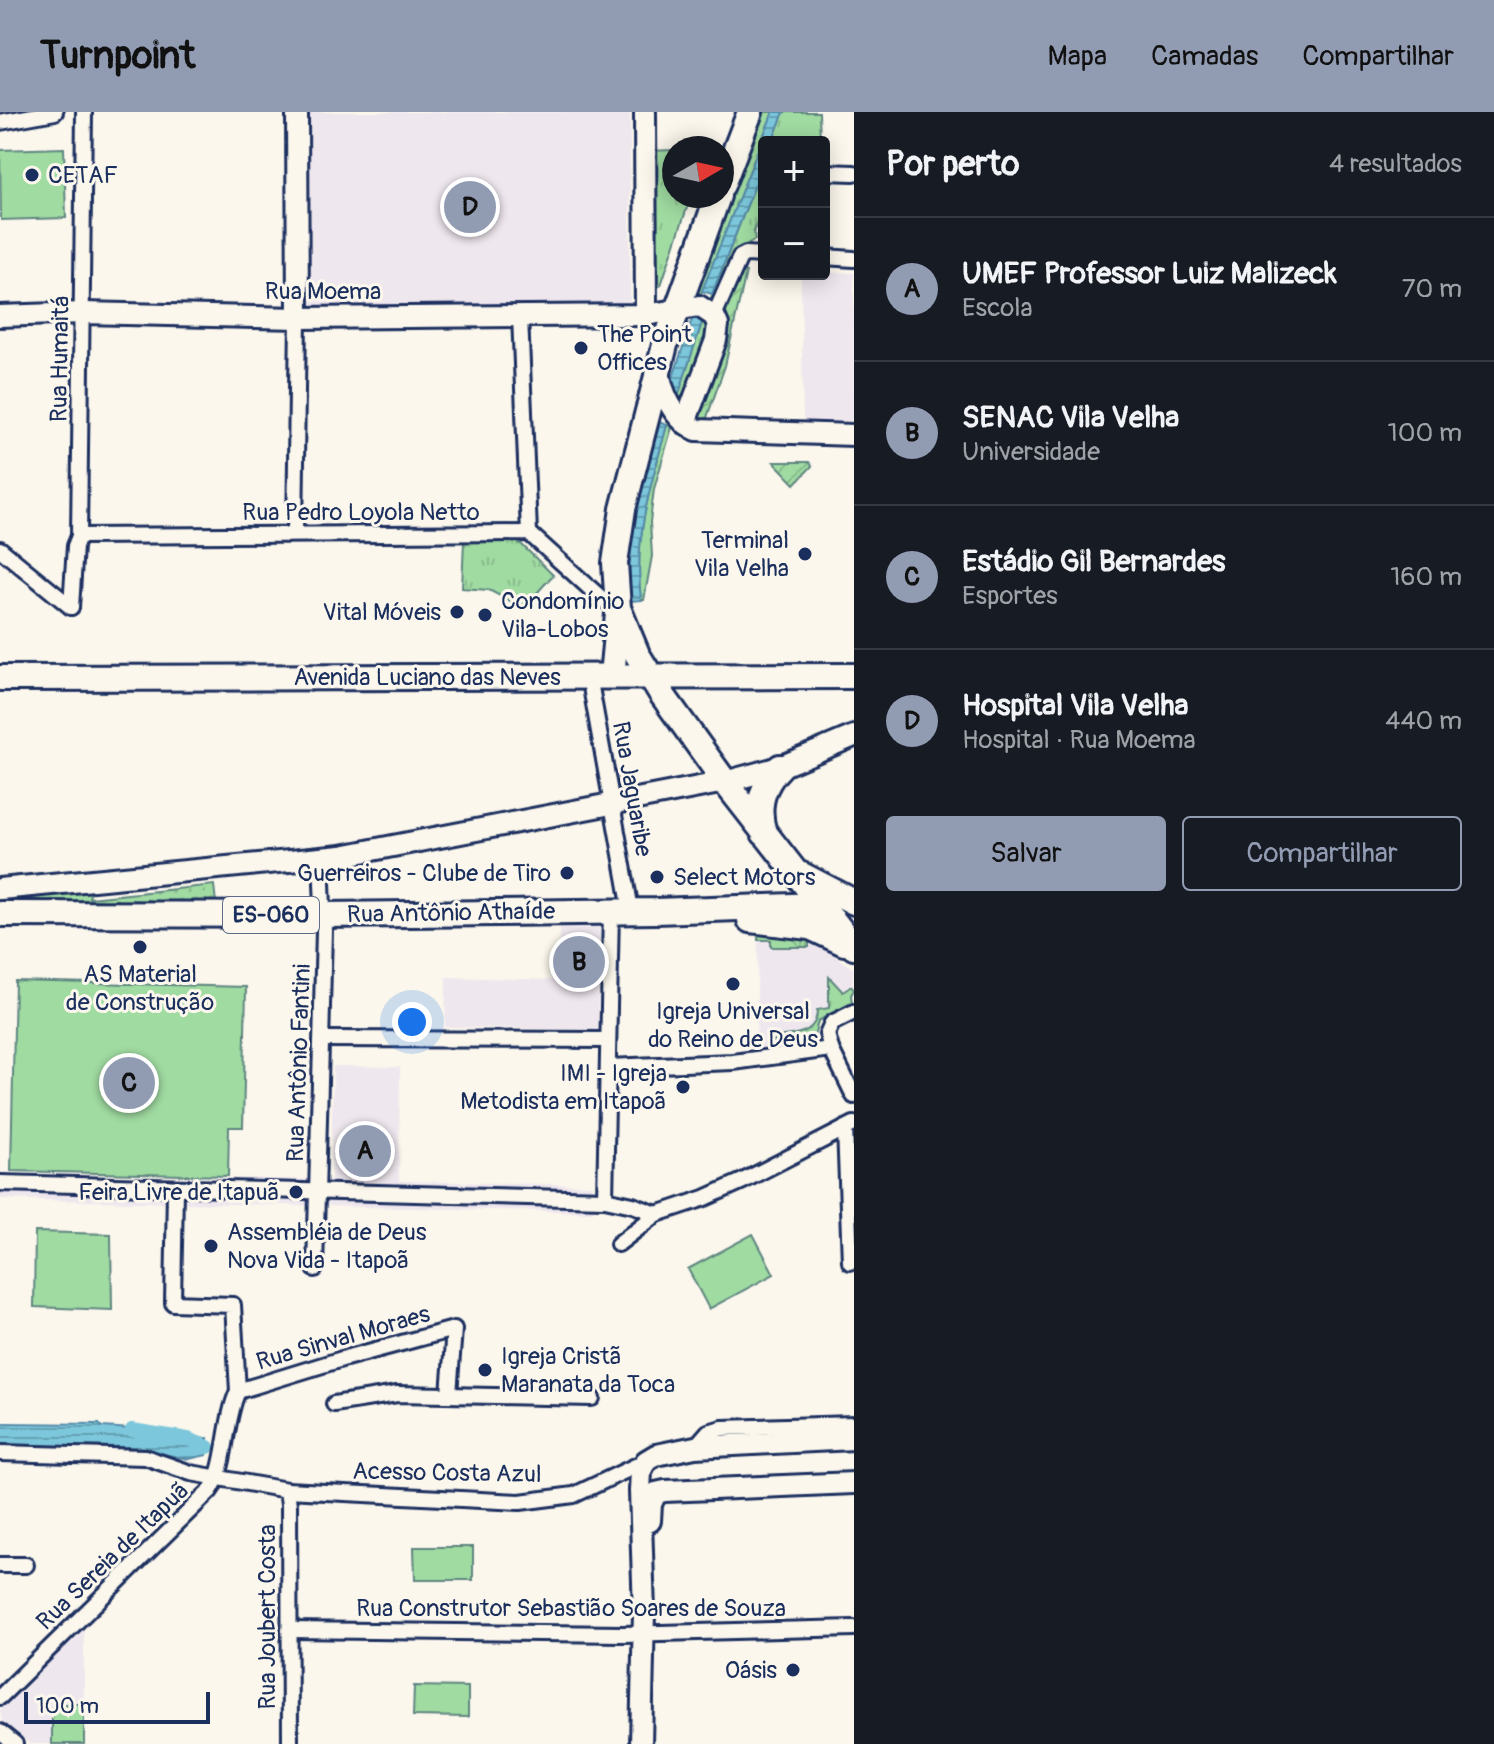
<!DOCTYPE html>
<html lang="pt">
<meta charset="utf-8">
<style>
:root{--surface:#171b24;--page:#20242c;--text:#f1f3f6;--muted:#9ea1a6;--line:#363941;--accent:#919bb2}
body{margin:0;font-family:Pangolin,sans-serif;background:var(--page);color:var(--text)}
.controls{position:absolute;right:24px;top:24px;display:grid;overflow:hidden;border-radius:8px;box-shadow:0 4px 20px #0003}
.controls button{width:72px;height:72px;display:grid;place-items:center;padding:0;border:0;border-bottom:2px solid var(--line);background:var(--surface);color:var(--text);font:40px sans-serif}
.compass{position:absolute;left:662px;top:24px;width:72px;height:72px;border-radius:50%;background:var(--surface);box-shadow:0 4px 20px #0003;rotate:81deg}
.scale{position:absolute;left:24px;bottom:20px;width:186px;box-sizing:border-box;padding-left:8px;border:4px solid #1b2f5e;border-top:0;font-size:22px;line-height:28px;white-space:nowrap;color:#1b2f5e;-webkit-text-stroke:6px #fbf7ec;paint-order:stroke}
.you{position:absolute;left:412px;top:910px;width:28px;height:28px;margin:-20px;border:6px solid #fff;border-radius:50%;background:#1a73e8;box-shadow:0 0 0 12px #1a73e833}
.badge{display:grid;place-items:center;width:52px;height:52px;border-radius:50%;background:var(--accent);color:#111;font-size:26px;font-weight:700}
.pin{position:absolute;translate:-50% -50%;border:4px solid #fff;box-shadow:0 2px 8px #0006}
.list{margin:0;padding:0;list-style:none}
h2{display:flex;justify-content:space-between;align-items:center;height:104px;margin:0;padding:0 32px;font-size:34px}
h2 small{font-size:26px;font-weight:400;color:var(--muted)}
.list li{display:grid;grid-template-columns:52px 1fr auto;gap:24px;align-items:center;box-sizing:border-box;height:144px;padding:0 32px;border-top:2px solid var(--line)}
.list b{display:block;font-size:30px;white-space:nowrap}
.list p{margin:0;font-size:26px;white-space:nowrap;color:var(--muted)}
.list em{font-size:26px;font-style:normal;color:var(--muted)}
.actions{display:flex;gap:16px;padding:24px 32px}
.actions a{flex:1;padding:18px 0;border:2px solid var(--accent);border-radius:8px;text-align:center;font-size:28px;color:var(--accent)}
.actions .main{background:var(--accent);color:#111}
.map{position:relative;flex:none;width:854px;height:1632px;overflow:hidden}
header{display:flex;align-items:center;gap:48px;box-sizing:border-box;height:112px;padding:0 40px;background:var(--accent);color:#111}
header strong{font-size:38px}
nav{display:flex;gap:44px;margin-inline-start:auto;font-size:28px}
main{display:flex}
aside{flex:1;background:var(--surface)}
.map>svg:first-child{display:block}
.built{fill:#efe7ee}
.grass{fill:url(#grass-tufts);stroke:#5e8580;stroke-width:2}
.park{fill:url(#park-dots);stroke:#5e8580;stroke-width:2}
.garden{fill:url(#garden-furrows);stroke:#5e8580;stroke-width:2}
.pitch{fill:#a0dba1;stroke:#5e8580;stroke-width:2}
.water{fill:url(#water-rules);stroke:#558aa9;stroke-width:2}
.lines{fill:none;stroke-linecap:round;stroke-linejoin:round}
.canal{stroke:#7cc7db;stroke-width:14}
.street-casing{stroke:#1b2f5e;stroke-width:20}
.secondary-casing{stroke:#1b2f5e;stroke-width:26}
.primary-casing{stroke:#1b2f5e;stroke-width:30}
.street{stroke:#fbf7ec;stroke-width:14}
.secondary{stroke:#fbf7ec;stroke-width:20}
.primary{stroke:#fbf7ec;stroke-width:24}
.poi-dot{fill:#1b2f5e;stroke:#fbf7ec;stroke-width:3}
.labels{text-anchor:middle;dominant-baseline:central;stroke-width:6;stroke-linejoin:round;paint-order:stroke}
.shield{fill:#fbf7ec;stroke:#5e6b89;stroke-width:2}
.shield-label{font-size:22px;font-weight:bold;fill:#1b2f5e}
.poi-label{font-size:24px;fill:#1b2f5e;stroke:#fbf7ec;text-anchor:start}
.street-label{font-size:24px;fill:#1b2f5e;stroke:#fbf7ec}
</style>
<header>
<strong>Turnpoint</strong>
<nav><a>Mapa</a><a>Camadas</a><a>Compartilhar</a></nav>
</header>
<main>
<div class="map">
<svg width="854" height="1632" viewBox="0 0 854 1632">
<defs>
<pattern id="grass-tufts" width="24" height="20" patternUnits="userSpaceOnUse" patternTransform="scale(2)"><rect width="24" height="20" fill="#a0dba1"/><path d="M3 7l-1-3M5 7V3M7 7l1-3M15 17l-1-3M17 17v-4M19 17l1-3" fill="none" stroke="#89bc8d"/></pattern>
<pattern id="park-dots" width="8" height="8" patternUnits="userSpaceOnUse" patternTransform="scale(2)"><rect width="8" height="8" fill="#a0dba1"/><path d="M2 2h.1M6 6h.1" fill="none" stroke="#89bc8d" stroke-width="1.8" stroke-linecap="round"/></pattern>
<pattern id="garden-furrows" width="10" height="10" patternUnits="userSpaceOnUse" patternTransform="scale(2)"><rect width="10" height="10" fill="#a0dba1"/><path d="M-1 1l2-2M0 10L10 0M9 11l2-2" fill="none" stroke="#89bc8d"/></pattern>
<pattern id="water-rules" width="6" height="5" patternUnits="userSpaceOnUse" patternTransform="scale(2)"><rect width="6" height="5" fill="#7cc7db"/><path d="M0 2.5h6" fill="none" stroke="#65a2b5"/></pattern>
</defs>
<rect width="100%" height="100%" fill="#fbf7ec"/>
<filter id="ink" filterUnits="userSpaceOnUse"><feTurbulence type="fractalNoise" baseFrequency=".0125" numOctaves="2"/><feDisplacementMap in="SourceGraphic" scale="16" xChannelSelector="R" yChannelSelector="G"/><feConvolveMatrix kernelMatrix="1 2 1 2 8 2 1 2 1" color-interpolation-filters="sRGB"/></filter>
<g filter="url(#ink)">
<g class="built">
<path d="M310,0h320v191l-319,4z"/>
<path d="M824,160l30,1v148l-51,1 -2,-148z"/>
<path d="M596,812l4,4 -2,99 -3,3 -150,-3 1,-50 113,3 1,-55z"/>
<path d="M758,819l50,7 46,31 -2,35 -34,17 -2,16 -5,4 -55,7z"/>
<path d="M333,954l67,1 -1,114 194,4v27l-593,-13v-25l331,6z"/>
<path d="M84,1513v119h-54l-28,-23 -2,-11z"/>
</g>
<g class="grass">
<path d="M760,0h13l-71,179 -1,3 -7,-2z"/>
<path d="M784,0h35l1,30h-48z"/>
<path d="M674,38v46h17l-30,89 -11,7 -3,-141z"/>
<path d="M764,50v39l-10,30 1,9 -8,4 -2,21 -29,32 -5,1z"/>
<path d="M701,204l9,13 -26,73 -7,-3 26,-79z"/>
<path d="M667,313l5,2 -18,62 -4,33 2,34 -8,44h-3c-8,-61 10,-116 26,-175z"/>
<path d="M464,429l55,1 34,33 -25,28 -11,2 -28,-15 -27,-2z"/>
<path d="M758,819l51,7v9h-38v-7h-13z"/>
<path d="M829,865l14,15 8,-6 3,4 -3,5 1,9 -34,17 -5,19 -42,6 5,-9c19,-3 41,-2 41,-27l12,-2z"/>
</g>
<path class="park" d="M214,773l2,18 -209,-1 -7,4v-11l91,-6 -2,9z"/>
<g class="garden">
<path d="M744,160h2l-21,94 -19,54 -8,-2 31,-81 -2,-21 -8,-17z"/>
<path d="M774,350h35l3,4 -17,18z"/>
</g>
<g class="pitch">
<path d="M64,36l2,70 -65,2 -1,-70z"/>
<path d="M15,869l231,6 -3,140h-14l-1,49 -217,-5z"/>
<path d="M35,1120l76,2 1,76 -78,-3z"/>
<path d="M753,1122l21,40 -65,35 -21,-40z"/>
<path d="M414,1435h59v33h-58z"/>
<path d="M414,1574l54,1v30l-55,-1z"/>
<path d="M55,1592h29v40h-32v-37z"/>
</g>
<g class="water">
<path d="M773,0h11l-12,30h-8v20l-52,132 -10,-3z"/>
<path d="M693,204l10,3 -25,77 -10,-3z"/>
<path d="M658,310l9,3c-16,59 -34,114 -26,175l-10,1c-7,-63 11,-119 27,-179z"/>
<path d="M0,1311l99,1 3,3 45,3c16,15 41,10 61,8l-1,17 -18,4 -62,-12 -127,-1z"/>
</g>
<g class="lines">
<path class="canal" d="M132,1318l56,9 20,8"/>
<defs>
<g id="street">
<path d="M0,10l55,-10"/>
<path d="M824,60l30,1"/>
<path d="M824,145l30,2"/>
<path d="M520,204l9,217"/>
<path d="M714,204l26,-59 6,-3 18,1"/>
<path d="M295,422l3,-216"/>
<path d="M79,424l450,-3 74,67 15,5"/>
<path d="M0,437l71,58"/>
<path d="M71,495l4,-61 4,-10 5,-424"/>
<path d="M589,564l42,234"/>
<path d="M854,900l-22,11 -5,11 4,15 23,47"/>
<path d="M322,927l286,1"/>
<path d="M608,955l125,-5 98,-13"/>
<path d="M845,1016l5,134"/>
<path d="M0,1071l605,16 28,6 24,9"/>
<path d="M175,1077l-2,114 60,2 5,86"/>
<path d="M605,1087l6,-288"/>
<path d="M618,1132l39,-30 48,-16 38,-17 111,-57"/>
<path d="M315,1157l9,-338 -3,-72"/>
<path d="M334,1292l63,-10 195,4"/>
<path d="M695,1335l13,-15 14,-4 132,-4"/>
<path d="M0,1341l145,4 46,16 96,17 233,12 54,-7 72,-34"/>
<path d="M287,1378l2,15 1,239"/>
<path d="M0,1453h26"/>
<path d="M289,1518l334,4 231,-6"/>
<path d="M0,1585l210,-206c17,-23 14,-70 28,-100l104,-32 112,-30 -5,65"/>
<path d="M0,1620l15,12"/>
</g>
<g id="secondary">
<path d="M297,0l1,206"/>
<path d="M645,0l1,203"/>
<path d="M0,204l83,-3 215,5 348,-3 53,-9 15,10 4,9 -2,15 -31,83"/>
<path d="M659,258c3,24 15,50 38,60l157,5"/>
<path d="M0,777l341,-33 384,-74 55,-15 74,-31"/>
<path d="M650,1409l1,-17 5,-11 9,-2 189,-8"/>
<path d="M641,1632l3,-132 -4,-121 1,-20 5,-10 10,-6 39,-8 159,-8"/>
</g>
<g id="primary">
<path d="M722,73l28,-73"/>
<path d="M718,84l-52,145 -43,168 -8,54 3,45 19,46 24,39 64,89 129,165"/>
<path d="M612,564l6,-62"/>
<path d="M0,566l854,-2"/>
<path d="M764,721c-8,-25 -3,-47 16,-66"/>
<path d="M802,763l52,27"/>
<path d="M0,802l324,1 332,-4 163,-6"/>
<path d="M750,808l60,7 34,16"/>
</g>
</defs>
<use href="#street" class="street-casing"/>
<use href="#secondary" class="secondary-casing"/>
<use href="#primary" class="primary-casing"/>
<use href="#street" class="street"/>
<use href="#secondary" class="secondary"/>
<use href="#primary" class="primary"/>
</g>
</g>
<g class="poi-dot">
<circle cx="32" cy="63" r="8"/>
<circle cx="581" cy="236" r="8"/>
<circle cx="805" cy="442" r="8"/>
<circle cx="457" cy="500" r="8"/>
<circle cx="485" cy="503" r="8"/>
<circle cx="567" cy="761" r="8"/>
<circle cx="657" cy="765" r="8"/>
<circle cx="140" cy="835" r="8"/>
<circle cx="733" cy="872" r="8"/>
<circle cx="683" cy="975" r="8"/>
<circle cx="296" cy="1080" r="8"/>
<circle cx="211" cy="1134" r="8"/>
<circle cx="485" cy="1258" r="8"/>
<circle cx="793" cy="1558" r="8"/>
</g>
<g class="labels">
<rect class="shield" x="223" y="785" width="96" height="36" rx="6"/>
<g class="shield-label">
<text x="271" y="803">ES-060</text>
</g>
<g class="poi-label">
<text x="48" y="63">CETAF</text>
<text x="597" y="222">The Point<tspan x="597" dy="28">Offices</tspan></text>
<text x="789" y="428" text-anchor="end">Terminal<tspan x="789" dy="28">Vila Velha</tspan></text>
<text x="501" y="489">Condomínio<tspan x="501" dy="28">Vila-Lobos</tspan></text>
<text x="441" y="500" text-anchor="end">Vital Móveis</text>
<text x="551" y="761" text-anchor="end">Guerreiros - Clube de Tiro</text>
<text x="673" y="765">Select Motors</text>
<text x="140" y="862" text-anchor="middle">AS Material<tspan x="140" dy="28">de Construção</tspan></text>
<text x="733" y="899" text-anchor="middle">Igreja Universal<tspan x="733" dy="28">do Reino de Deus</tspan></text>
<text x="667" y="961" text-anchor="end">IMI - Igreja<tspan x="667" dy="28">Metodista em Itapoã</tspan></text>
<text x="280" y="1080" text-anchor="end">Feira Livre de Itapuã</text>
<text x="227" y="1120">Assembléia de Deus<tspan x="227" dy="28">Nova Vida - Itapoã</tspan></text>
<text x="501" y="1244">Igreja Cristã<tspan x="501" dy="28">Maranata da Toca</tspan></text>
<text x="777" y="1558" text-anchor="end">Oásis</text>
</g>
<g class="street-label">
<text x="323" y="179">Rua Moema</text>
<text transform="translate(60 247) rotate(-89)">Rua Humaitá</text>
<text x="361" y="400">Rua Pedro Loyola Netto</text>
<text x="427" y="565">Avenida Luciano das Neves</text>
<text transform="translate(632 677) rotate(80)">Rua Jaguaribe</text>
<text transform="translate(451 801) rotate(-1)">Rua Antônio Athaíde</text>
<text transform="translate(299 951) rotate(-88)">Rua Antônio Fantini</text>
<text transform="translate(343 1226) rotate(-16)">Rua Sinval Moraes</text>
<text transform="translate(447 1361) rotate(1)">Acesso Costa Azul</text>
<text transform="translate(113 1444) rotate(-44)">Rua Sereia de Itapuã</text>
<text x="571" y="1496">Rua Construtor Sebastião Soares de Souza</text>
<text transform="translate(267 1505) rotate(-90)">Rua Joubert Costa</text>
</g>
</g>
</svg>
<div class="controls">
<button>+</button>
<button>−</button>
</div>
<svg class="compass" viewBox="-18 -18 36 36"><path d="M0-13l5 13h-10z" fill="#e53935"/><path d="M0 13l5-13h-10z" fill="#9ea1a6"/></svg>
<div class="scale">100 m</div>
<div class="you"></div>
<div class="pin badge" style="left:365px;top:1039px">A</div>
<div class="pin badge" style="left:579px;top:850px">B</div>
<div class="pin badge" style="left:129px;top:971px">C</div>
<div class="pin badge" style="left:470px;top:95px">D</div>
</div>
<aside>
<h2>Por perto<small>4 resultados</small></h2>
<ul class="list">
<li><span class="badge">A</span><div><b>UMEF Professor Luiz Malizeck</b><p>Escola</p></div><em>70 m</em></li>
<li><span class="badge">B</span><div><b>SENAC Vila Velha</b><p>Universidade</p></div><em>100 m</em></li>
<li><span class="badge">C</span><div><b>Estádio Gil Bernardes</b><p>Esportes</p></div><em>160 m</em></li>
<li><span class="badge">D</span><div><b>Hospital Vila Velha</b><p>Hospital · Rua Moema</p></div><em>440 m</em></li>
</ul>
<div class="actions"><a class="main">Salvar</a><a>Compartilhar</a></div>
</aside>
</main>
